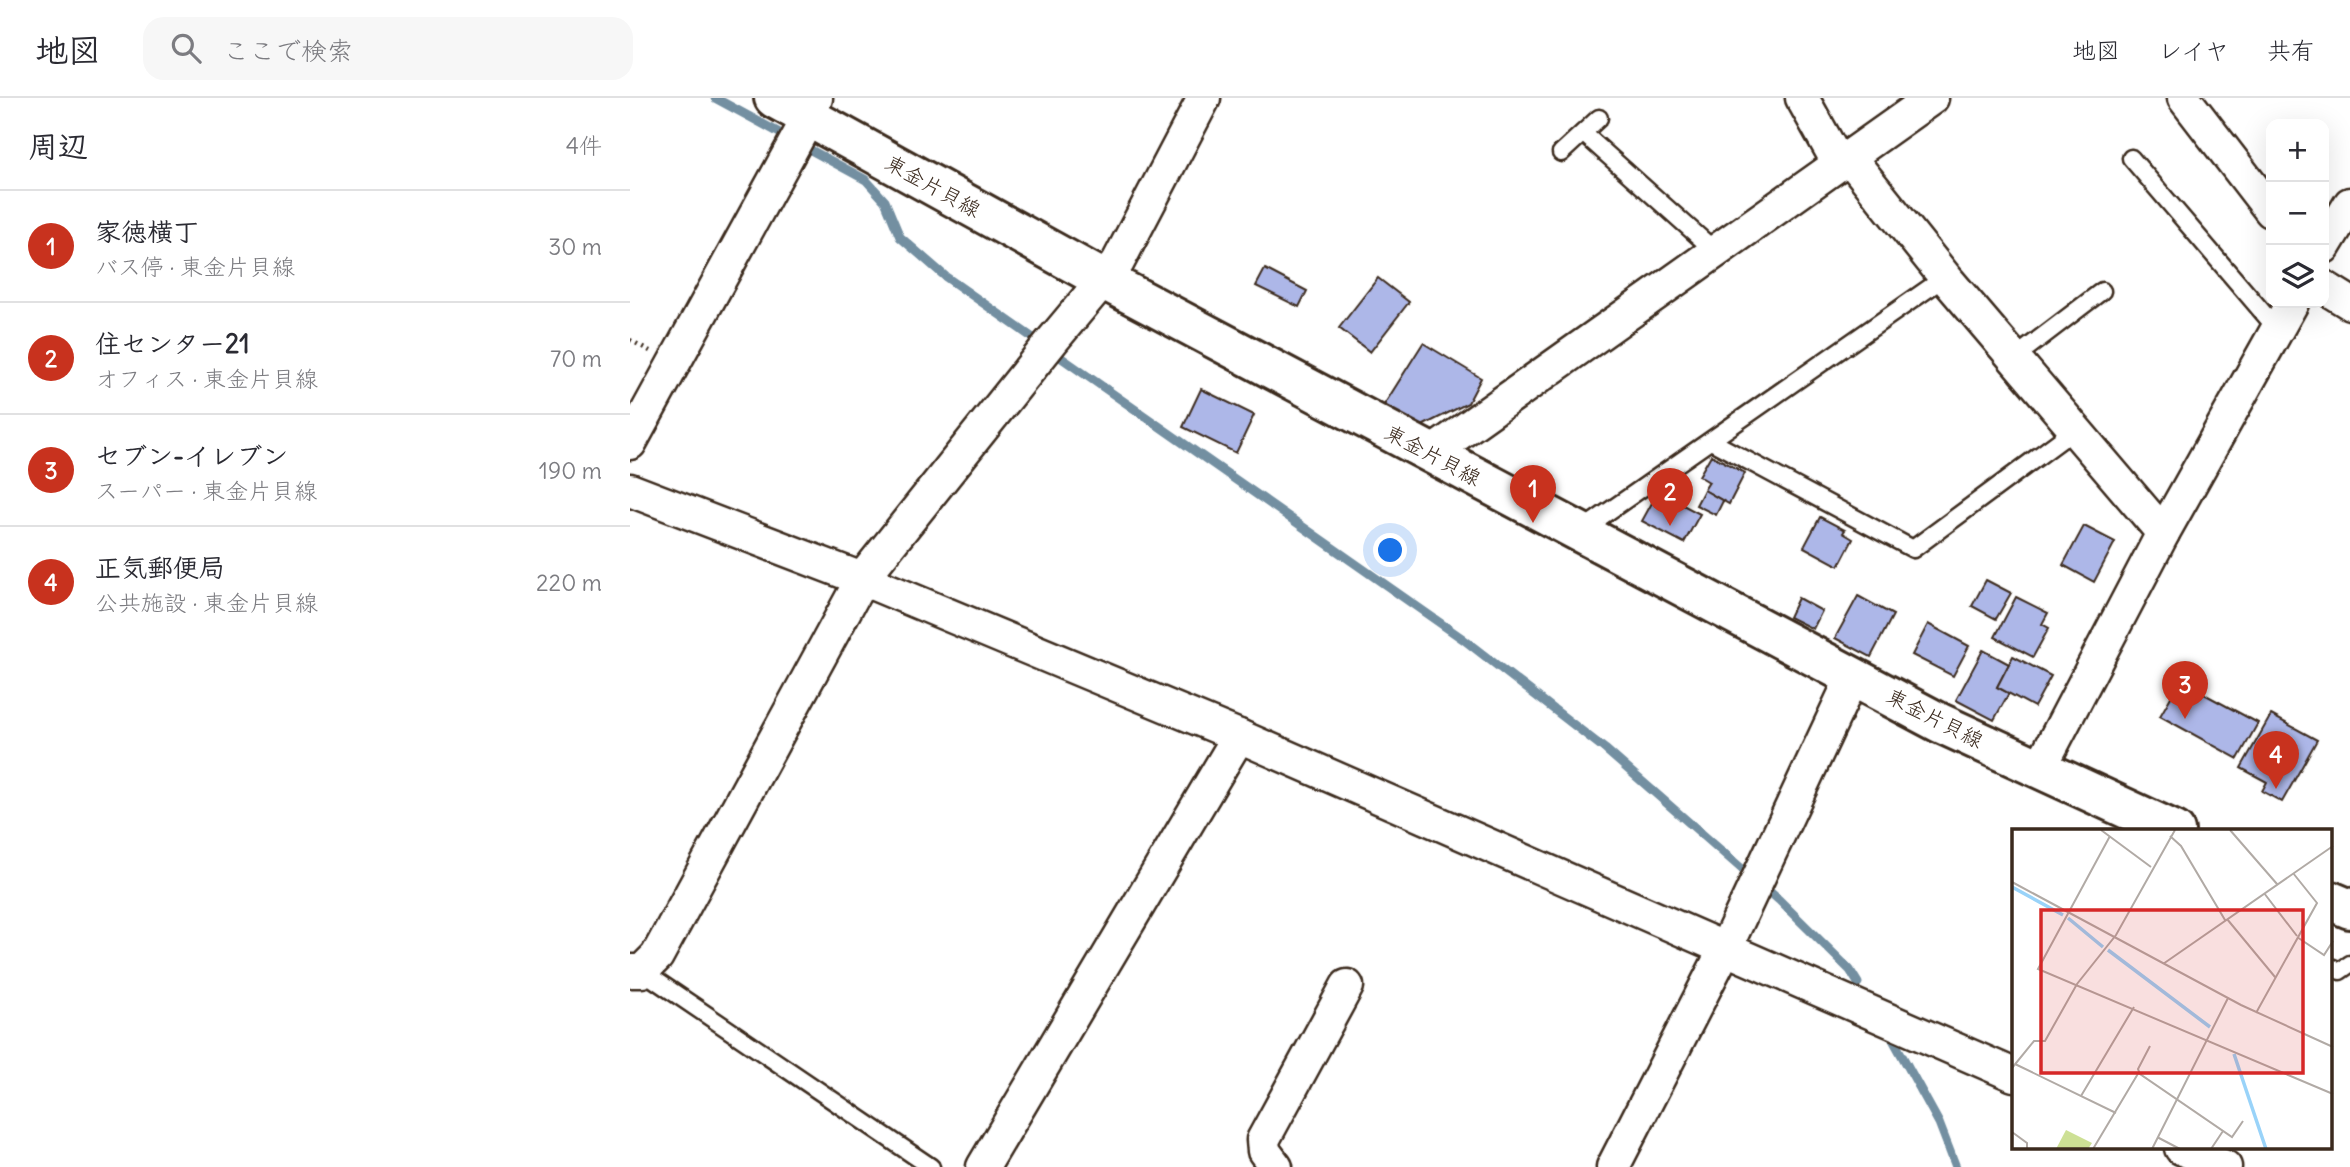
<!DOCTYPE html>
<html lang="ja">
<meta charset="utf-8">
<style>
:root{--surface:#fff;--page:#f7f7f7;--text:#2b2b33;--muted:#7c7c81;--line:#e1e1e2;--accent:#c8321e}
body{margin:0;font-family:Delius,"Klee One",sans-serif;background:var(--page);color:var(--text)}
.controls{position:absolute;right:21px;top:21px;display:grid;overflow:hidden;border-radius:14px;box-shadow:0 7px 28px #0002}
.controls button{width:63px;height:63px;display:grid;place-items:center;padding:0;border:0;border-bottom:2px solid var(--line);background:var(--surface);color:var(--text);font:35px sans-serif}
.you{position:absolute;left:761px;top:453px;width:24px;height:24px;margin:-18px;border:5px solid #fff;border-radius:50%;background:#1a73e8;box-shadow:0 0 0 10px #1a73e833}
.badge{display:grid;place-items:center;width:46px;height:46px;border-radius:50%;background:var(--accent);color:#fff;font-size:23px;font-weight:700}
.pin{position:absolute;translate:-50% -58px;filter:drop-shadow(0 2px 4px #0008)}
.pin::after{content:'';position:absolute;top:37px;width:24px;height:21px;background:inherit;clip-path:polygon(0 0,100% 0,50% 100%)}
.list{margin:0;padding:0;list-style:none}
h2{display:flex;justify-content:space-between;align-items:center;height:91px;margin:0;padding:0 28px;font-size:30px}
h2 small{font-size:23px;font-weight:400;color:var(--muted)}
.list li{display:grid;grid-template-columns:46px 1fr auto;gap:21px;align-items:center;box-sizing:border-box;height:112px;padding:0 28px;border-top:2px solid var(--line)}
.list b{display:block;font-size:26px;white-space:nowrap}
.list p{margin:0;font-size:23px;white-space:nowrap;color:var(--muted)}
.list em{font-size:23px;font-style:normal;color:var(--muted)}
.icon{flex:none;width:38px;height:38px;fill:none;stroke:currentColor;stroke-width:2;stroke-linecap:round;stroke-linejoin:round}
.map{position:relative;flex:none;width:1720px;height:1069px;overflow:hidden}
header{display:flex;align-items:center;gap:42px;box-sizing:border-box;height:98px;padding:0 35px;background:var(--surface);border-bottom:2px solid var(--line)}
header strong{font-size:33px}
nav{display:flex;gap:38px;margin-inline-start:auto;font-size:24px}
.search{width:490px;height:63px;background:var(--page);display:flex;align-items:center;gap:18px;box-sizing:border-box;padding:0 24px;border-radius:21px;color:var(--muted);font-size:26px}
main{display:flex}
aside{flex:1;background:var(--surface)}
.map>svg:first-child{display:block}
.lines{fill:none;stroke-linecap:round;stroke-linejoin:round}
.stream{stroke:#738fa1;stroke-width:9}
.building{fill:#adb7e8;stroke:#3b2a1e;stroke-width:2}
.service-casing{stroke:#3b2a1e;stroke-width:21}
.minor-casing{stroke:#3b2a1e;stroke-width:37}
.primary-casing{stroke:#3b2a1e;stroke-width:44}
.path{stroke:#3b2a1e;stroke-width:4.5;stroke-dasharray:2 5;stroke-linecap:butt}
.service{stroke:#fff;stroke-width:16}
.minor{stroke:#fff;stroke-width:32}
.primary{stroke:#fff;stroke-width:38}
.labels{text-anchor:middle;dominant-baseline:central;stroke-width:6;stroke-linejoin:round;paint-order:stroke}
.street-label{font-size:21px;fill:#3b2a1e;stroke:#fff}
.inset-river{fill:none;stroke:#99d3f9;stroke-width:3.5}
.inset-road{fill:none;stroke:#b1aaa5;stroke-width:2}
.view{fill:#d62828;fill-opacity:0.15;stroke:#d62828;stroke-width:3.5}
.inset-edge{fill:none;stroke:#3b2a1e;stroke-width:3.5}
</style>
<header>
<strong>地図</strong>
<div class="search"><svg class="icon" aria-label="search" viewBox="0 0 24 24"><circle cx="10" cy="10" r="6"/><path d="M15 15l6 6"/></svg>ここで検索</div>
<nav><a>地図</a><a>レイヤ</a><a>共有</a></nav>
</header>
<main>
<aside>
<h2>周辺<small>4件</small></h2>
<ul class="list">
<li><span class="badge">1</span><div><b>家徳横丁</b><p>バス停 · 東金片貝線</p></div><em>30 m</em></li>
<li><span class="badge">2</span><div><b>住センター21</b><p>オフィス · 東金片貝線</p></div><em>70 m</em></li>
<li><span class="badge">3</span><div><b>セブン-イレブン</b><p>スーパー · 東金片貝線</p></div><em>190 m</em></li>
<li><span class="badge">4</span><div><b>正気郵便局</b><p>公共施設 · 東金片貝線</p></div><em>220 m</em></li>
</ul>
</aside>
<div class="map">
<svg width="1720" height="1069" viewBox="0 0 1720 1069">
<rect width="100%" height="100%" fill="#fff"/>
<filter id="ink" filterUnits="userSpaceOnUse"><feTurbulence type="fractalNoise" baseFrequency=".0143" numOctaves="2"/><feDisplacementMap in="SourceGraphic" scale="14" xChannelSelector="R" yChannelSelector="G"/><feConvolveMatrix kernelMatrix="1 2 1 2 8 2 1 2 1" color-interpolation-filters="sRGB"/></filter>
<g filter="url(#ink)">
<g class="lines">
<g class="stream">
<path d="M85,0l151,82 19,21 15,36 46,40 517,362 142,110 137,120"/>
<path d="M1133,788l16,14 71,70 8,13"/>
<path d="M1260,936l49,89 17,44"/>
</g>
</g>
<g class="building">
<path d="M635,171l42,22 -8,16 -43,-21z"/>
<path d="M748,180l31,24 -39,50 -31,-24z"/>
<path d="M793,245l58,35 -13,25 -48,24 -36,-22z"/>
<path d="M571,291l53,26 -18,38 -53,-26z"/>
<path d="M1081,357l34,18 -16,31 -25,-14 5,-8 -10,-6z"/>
<path d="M1074,392l19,11 -7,14 -20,-10z"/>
<path d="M1028,394l42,22 -16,29 -42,-22z"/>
<path d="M1190,419l25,13 -2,3 10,6 -14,27 -35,-19z"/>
<path d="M1454,428l31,16 -21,40 -31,-17z"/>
<path d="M1356,482l25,13 -15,26 -24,-13z"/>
<path d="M1228,498l35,19 -22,42 -36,-19z"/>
<path d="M1386,499l32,16 -6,11 7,4 -16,29 -38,-20z"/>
<path d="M1168,500l24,13 -9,18 -24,-12z"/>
<path d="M1298,526l41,22 -16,30 -41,-21z"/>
<path d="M1353,552l26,14 -12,23 12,6 -15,27 -38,-20z"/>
<path d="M1383,558l38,20 -17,31 -37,-20z"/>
<path d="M1550,583l78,42 -20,36 -78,-43z"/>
<path d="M1641,617l46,25 -35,62 -20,-11 5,-9 -26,-14z"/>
</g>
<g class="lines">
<defs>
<g id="service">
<path d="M953,35l132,118"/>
<path d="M931,55l38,-35"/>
<path d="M1501,60l146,171"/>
<path d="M1384,260l88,-67"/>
<path d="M1081,343l202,108 161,-119"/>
<path d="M949,434l366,-255"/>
<path d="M1701,869l9,4 10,-7"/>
<path d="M12,873l289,196"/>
</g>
<g id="minor">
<path d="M1172,0l37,66"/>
<path d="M1554,0l87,113"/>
<path d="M1219,59l96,120 218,256"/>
<path d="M1694,149l26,-43"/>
<path d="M1694,189l26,16"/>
<path d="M0,345l179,-326 7,-19"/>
<path d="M800,356l502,-356"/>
<path d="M0,392l232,89 377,157 775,339"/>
<path d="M1409,672l124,-237 129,-230"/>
<path d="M0,873h12l15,-15 205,-377 190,-238 66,-79 86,-164"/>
<path d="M1551,1050l44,19"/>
<path d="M353,1069l256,-431"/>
<path d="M646,1069l-12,-16 -1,-11 84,-154"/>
<path d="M983,1069l112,-218 128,-273"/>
</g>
<g id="primary">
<path d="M144,0l330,182 836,443 235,108"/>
<path d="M1701,803l19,8"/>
</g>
</defs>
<use href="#service" class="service-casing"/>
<use href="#minor" class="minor-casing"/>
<use href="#primary" class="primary-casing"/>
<path class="path" d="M0,242l20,11"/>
<use href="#service" class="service"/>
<use href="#minor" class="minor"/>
<use href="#primary" class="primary"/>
</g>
</g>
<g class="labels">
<g class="street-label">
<text transform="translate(303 88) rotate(29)">東金片貝線</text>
<text transform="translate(803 357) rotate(28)">東金片貝線</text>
<text transform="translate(1305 620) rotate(27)">東金片貝線</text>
</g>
</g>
<g transform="translate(1382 731)">
<rect width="320" height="320" fill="#fff"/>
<path d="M54,301l26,13 -4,6h-32z" fill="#cde095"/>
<path class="inset-river" d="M0,58l51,28M56,89l35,29M96,121l102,77M222,225l32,95"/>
<path class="inset-road" d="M89,1l50,37M218,1l47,54M98,7l-72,133 295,125M158,7l11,10 44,74M0,53l229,123 92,42M252,64l33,43M215,90l48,58M285,108l27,18 9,-14M151,135l170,-118M244,184l61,-110 -24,-30M138,217l-12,23 2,5 92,63 11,-16M3,235l101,49M0,239l22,-27h11l32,-57 39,-49 59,-105M69,267l53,-89M0,303l15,11v6M145,308l23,12M81,320l46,-77M140,320l76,-151M199,320l12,-18"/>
<path class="view" d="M29,81h262v163h-262z"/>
<rect width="320" height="320" class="inset-edge"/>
</g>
</svg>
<div class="controls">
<button>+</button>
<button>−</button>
<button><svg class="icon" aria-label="layers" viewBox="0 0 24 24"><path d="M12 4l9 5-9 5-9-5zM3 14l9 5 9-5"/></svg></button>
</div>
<div class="you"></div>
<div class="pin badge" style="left:903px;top:425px">1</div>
<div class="pin badge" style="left:1040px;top:428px">2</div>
<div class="pin badge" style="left:1555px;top:621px">3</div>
<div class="pin badge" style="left:1646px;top:691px">4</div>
</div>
</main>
